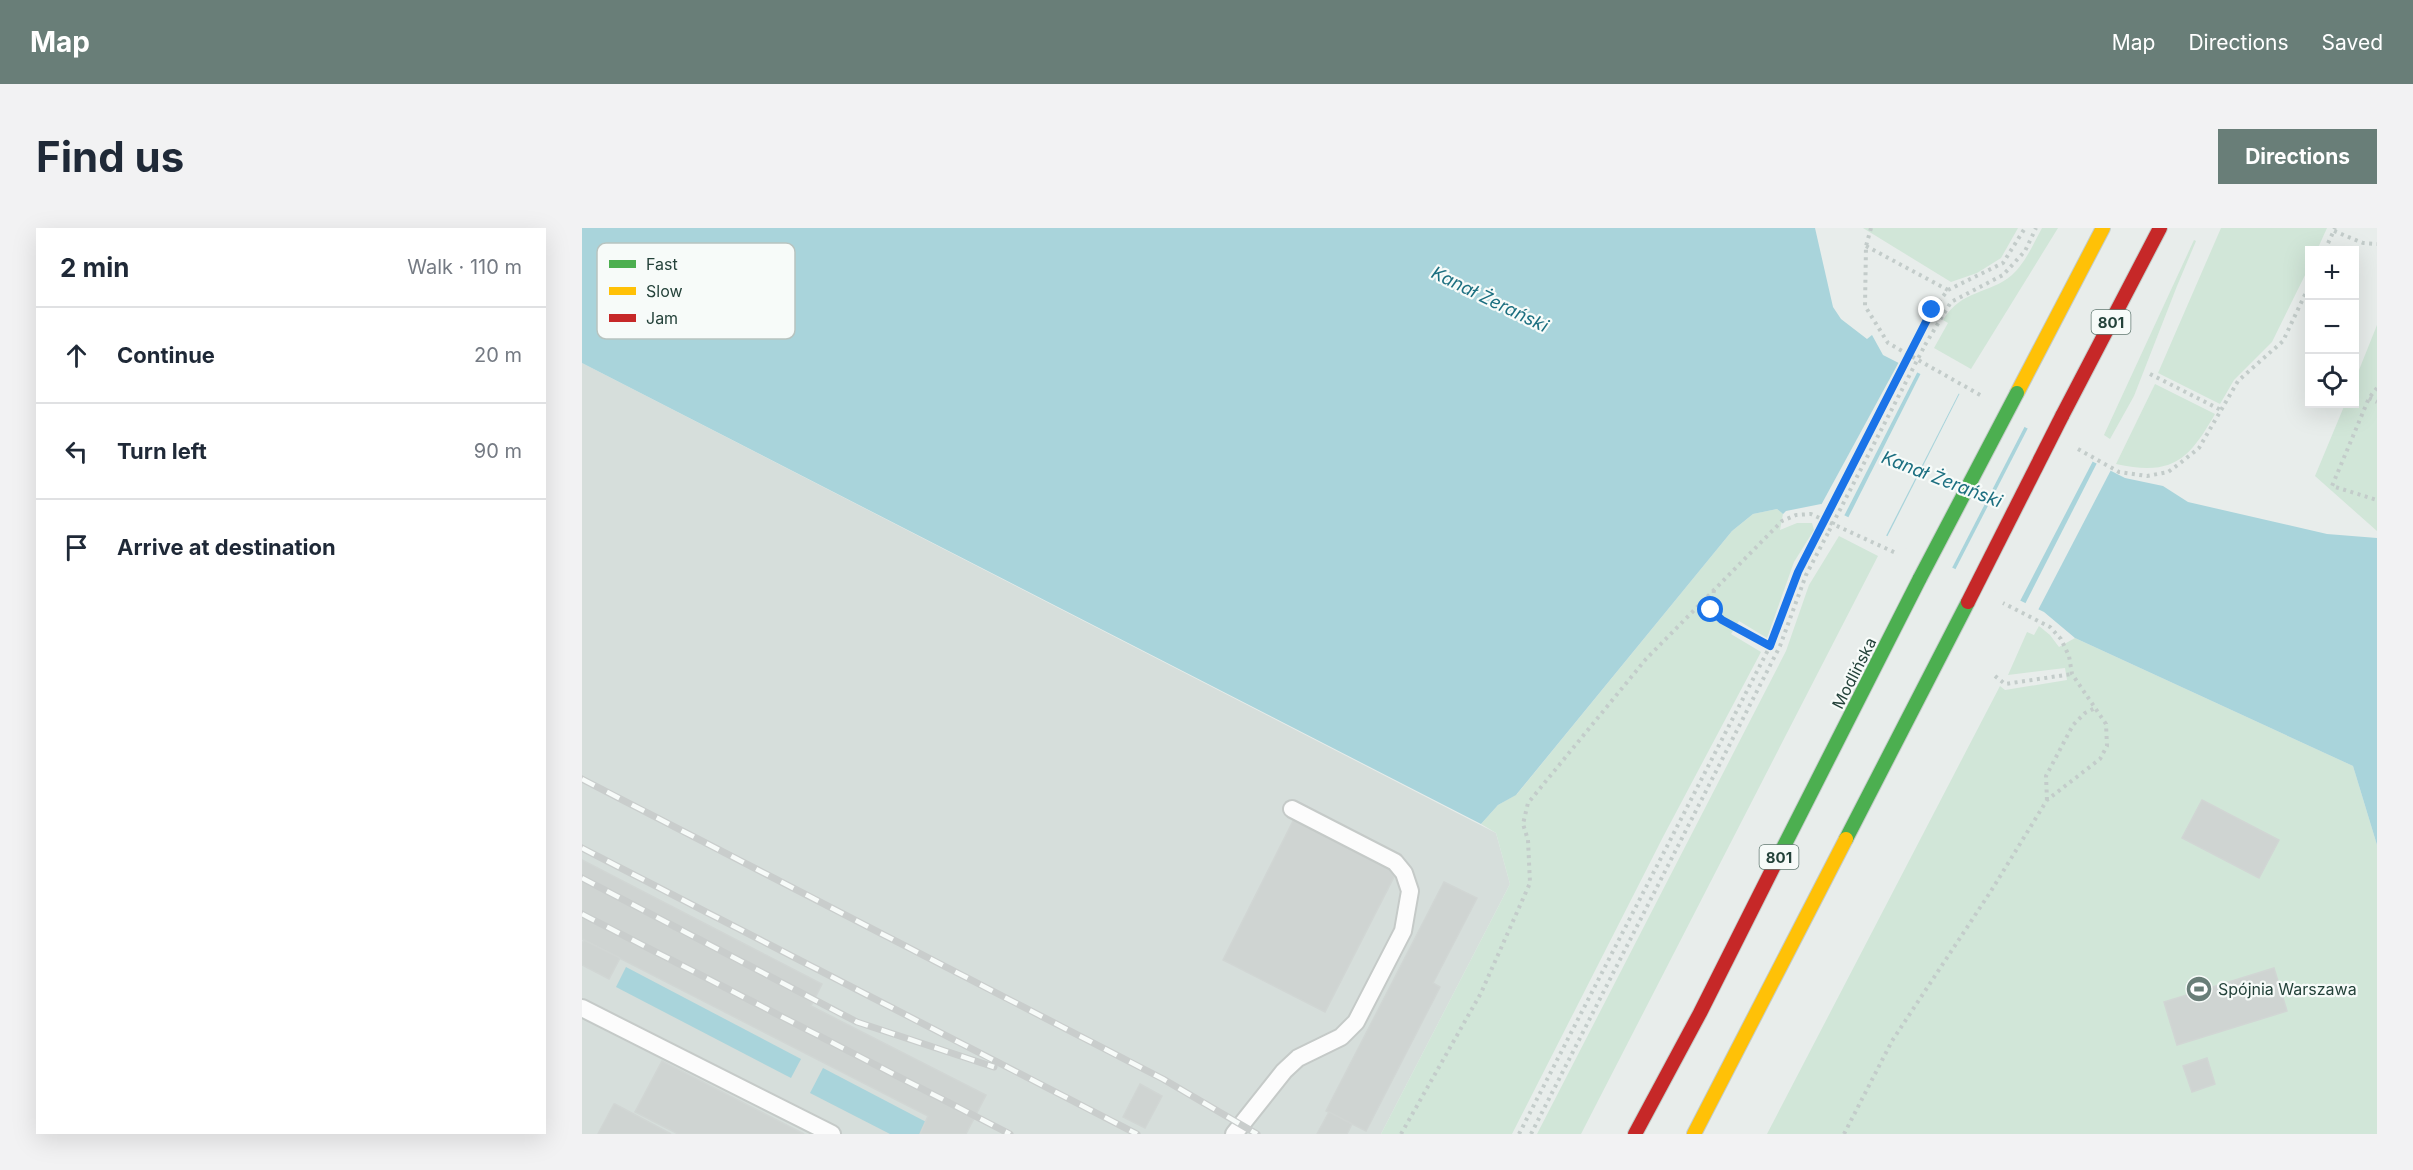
<!DOCTYPE html>
<meta charset="utf-8">
<style>
:root{--surface:#fff;--page:#f2f2f3;--text:#1f2937;--muted:#747a83;--line:#e0e1e3;--accent:#697e78}
body{margin:0;font-family:Inter,sans-serif;background:var(--page);color:var(--text)}
.controls{position:absolute;right:18px;top:18px;display:grid;overflow:hidden;border-radius:0px;box-shadow:0 6px 24px #0002}
.controls button{width:54px;height:54px;display:grid;place-items:center;padding:0;border:0;border-bottom:2px solid var(--line);background:var(--surface);color:var(--text);font:30px sans-serif}
.stop{position:absolute;width:18px;height:18px;margin:-14px;border:4px solid #1a73e8;border-radius:50%;background:#fff}
.stop.end{background:#1a73e8;border-color:#fff;box-shadow:0 2px 6px #0008}
.list{margin:0;padding:0;list-style:none}
h2{display:flex;justify-content:space-between;align-items:center;height:78px;margin:0;padding:0 24px;font-size:26px}
h2 small{font-size:20px;font-weight:400;color:var(--muted)}
.list li{display:grid;grid-template-columns:39px 1fr auto;gap:18px;align-items:center;box-sizing:border-box;height:96px;padding:0 24px;border-top:2px solid var(--line)}
.list b{display:block;font-size:22px;white-space:nowrap}
.list em{font-size:20px;font-style:normal;color:var(--muted)}
.icon{flex:none;width:33px;height:33px;fill:none;stroke:currentColor;stroke-width:2;stroke-linecap:round;stroke-linejoin:round}
.map{position:relative;flex:none;width:1795px;height:906px;overflow:hidden;border-radius:0px}
header{display:flex;align-items:center;gap:36px;box-sizing:border-box;height:84px;padding:0 30px;background:var(--accent);color:#fff}
header strong{font-size:28px}
nav{display:flex;gap:33px;margin-inline-start:auto;font-size:21px}
.intro{display:flex;align-items:center;justify-content:space-between;box-sizing:border-box;height:144px;padding:0 36px}
h1{margin:0;font-size:42px}
.button{padding:15px 27px;border-radius:0px;background:var(--accent);color:#fff;font-size:21px;font-weight:700}
main{display:flex;gap:36px;padding:0 36px}
aside{flex:1;background:var(--surface);border-radius:0px;box-shadow:0 6px 24px #0002}
.map>svg:first-child{display:block}
.built{fill:#d6dedb}
.green{fill:#d1e6d8}
.water{fill:#a9d4db}
.pier{fill:#e8edeb}
.building{fill:#cfd4d2;stroke:#d1d6d4;stroke-width:1.5}
.lines{fill:none;stroke-linecap:round;stroke-linejoin:round}
.lane-casing{stroke:#c5cac8;stroke-width:20}
.fast-casing{stroke:#c3ccc9;stroke-width:16}
.slow-casing{stroke:#c3ccc9;stroke-width:16}
.jam-casing{stroke:#c3ccc9;stroke-width:16}
.path{stroke:#c3ccca;stroke-width:4;stroke-dasharray:3 4.5;stroke-linecap:butt}
.lane{stroke:#fcfcfc;stroke-width:16}
.fast{stroke:#4caf50;stroke-width:14}
.slow{stroke:#ffc107;stroke-width:14}
.jam{stroke:#c62828;stroke-width:14}
.rail-casing{stroke:#c9cdcc;stroke-width:7}
.rail{stroke:#f7fbf9;stroke-width:4.5;stroke-dasharray:14;stroke-linecap:butt}
.fast-bridge-casing{stroke:#c3ccc9;stroke-width:16;stroke-linecap:butt}
.jam-bridge-casing{stroke:#c3ccc9;stroke-width:16;stroke-linecap:butt}
.path-bridge{stroke:#c3ccca;stroke-width:4;stroke-dasharray:3 4.5;stroke-linecap:butt}
.fast-bridge{stroke:#4caf50;stroke-width:14}
.jam-bridge{stroke:#c62828;stroke-width:14}
.route{stroke:#1a73e8;stroke-width:8}
.labels{text-anchor:middle;dominant-baseline:central;stroke-width:4.5;stroke-linejoin:round;paint-order:stroke}
.shield{fill:#f7fbf9;stroke:#637a73;stroke-width:1.5}
.shield-label{font-size:15px;font-weight:bold;fill:#24423a}
.street-label{font-size:16px;fill:#24423a;stroke:#f7fbf9}
.poi-label{font-size:16px;fill:#24423a;stroke:#f7fbf9;text-anchor:start}
.water-label{font-size:18px;font-style:italic;fill:#1c6f80;stroke:#f7fbf9}
.key{fill:#f7fbf9;stroke:#b8c4c0;stroke-width:1.5}
.key-label{font-size:16px;fill:#24423a}
</style>
<header>
<strong>Map</strong>
<nav><a>Map</a><a>Directions</a><a>Saved</a></nav>
</header>
<div class="intro"><h1>Find us</h1><a class="button">Directions</a></div>
<main>
<aside>
<h2>2 min<small>Walk · 110 m</small></h2>
<ul class="list">
<li><svg class="icon" aria-label="ahead" viewBox="0 0 24 24"><path d="M12 20V5M6 11l6-6 6 6"/></svg><div><b>Continue</b></div><em>20 m</em></li>
<li><svg class="icon" aria-label="left" viewBox="0 0 24 24"><path d="M17 20v-9H6M10 6l-5 5 5 5"/></svg><div><b>Turn left</b></div><em>90 m</em></li>
<li><svg class="icon" aria-label="arrive" viewBox="0 0 24 24"><path d="M6 21V4h12l-3 4 3 4H6"/></svg><div><b>Arrive at destination</b></div></li>
</ul>
</aside>
<div class="map">
<svg width="1795" height="906" viewBox="0 0 1795 906">
<rect width="100%" height="100%" fill="#e8edeb"/>
<path class="built" d="M0,135l914,470 14,51 -129,250h-799z"/>
<g class="green">
<path d="M1281,0h155l-17,30 -24,15 -26,9z"/>
<path d="M1460,0h16l-87,141 -37,-21 14,-25 -5,-3c19,-31 45,-25 69,-45 14,-13 21,-31 30,-47z"/>
<path d="M1639,0h106l-10,22h-7l-1,17 -37,75 -38,38 -14,24 -62,-31z"/>
<path d="M1612,12l2,1 -19,45 -43,110 -24,43 -6,-4z"/>
<path d="M1795,97v206l-62,-55 30,-72h9l1,-24z"/>
<path d="M1573,156l60,30c-27,47 -43,62 -99,50z"/>
<path d="M1195,281l6,5 -3,16 17,-7h15l2,7 -20,32 -27,76 -28,-17 -8,13 30,18 -98,185 -151,297h-131l129,-250 -14,-51 -15,-9 17,-19 19,-11 215,-263 21,-17z"/>
<path d="M1257,308l39,20 -297,578h-44l249,-483 23,-66z"/>
<path d="M1457,398l11,9 9,12 16,-9 278,128 24,79v289h-610l233,-448 5,4 62,-10 -2,-12 -57,7 19,-43 7,3z"/>
</g>
<g class="water">
<path d="M0,0h1233l18,79 8,12 26,20 5,-4 11,20 242,123 38,8 25,16 139,32 50,4v307l-24,-79 -278,-128 -31,-26 -223,-108 -35,7 -3,3 -6,-5 -24,5 -21,17 -216,264 -18,10 -17,19 -899,-461z"/>
<path d="M44,739l175,92 -10,19 -175,-91z"/>
<path d="M241,840l107,56 -5,10h-35l-80,-41z"/>
</g>
<g class="pier">
<path d="M1318,132l19,9 -76,149 -23,-11z"/>
<path d="M1340,143l38,20 -75,147 -38,-18z"/>
<path d="M1379,163l65,33 -75,146 -65,-31z"/>
<path d="M1447,198l65,33 -75,144 -65,-31z"/>
<path d="M1516,233l14,7 -75,144 -13,-6z"/>
</g>
<g class="building">
<path d="M1620,572l77,40 -20,38 -77,-40z"/>
<path d="M712,591l103,52 -72,141 -102,-52z"/>
<path d="M0,632l240,124 -11,22 175,89 -20,39h-46l8,-18 -346,-177z"/>
<path d="M862,654l33,16 -44,85 7,4 -74,144 -40,-20z"/>
<path d="M2,712l36,18 -11,21 -27,-14v-21z"/>
<path d="M1692,740l13,43 -110,34 -13,-43z"/>
<path d="M1625,830l8,26 -23,8 -9,-26z"/>
<path d="M80,833l142,73h-126l-43,-22z"/>
<path d="M558,856l22,12 -17,32 -22,-11z"/>
<path d="M32,876h1l56,30h-73z"/>
<path d="M747,884l23,12 -5,10h-30z"/>
</g>
<g class="lines">
<defs>
<g id="lane">
<path d="M0,780l250,126"/>
<path d="M652,906l50,-63 14,-13 43,-21 15,-15 47,-91 7,-40 -6,-18 -9,-11 -103,-53"/>
</g>
<g id="fast">
<path d="M1264,611l122,-237"/>
<path d="M1199,624l139,-274"/>
</g>
<g id="slow">
<path d="M1435,165l86,-165"/>
<path d="M1112,906l152,-295"/>
</g>
<g id="jam">
<path d="M1480,188l98,-188"/>
<path d="M1053,906l65,-121 81,-161"/>
</g>
</defs>
<use href="#lane" class="lane-casing"/>
<use href="#fast" class="fast-casing"/>
<use href="#slow" class="slow-casing"/>
<use href="#jam" class="jam-casing"/>
<g class="path">
<path d="M1289,0l-5,18 -1,60 23,37 94,53"/>
<path d="M1752,3l29,12 14,1"/>
<path d="M1284,18l82,44"/>
<path d="M1743,22l10,-22"/>
<path d="M1335,113l15,-31 16,-20 55,-27 22,-35"/>
<path d="M1343,117l26,-43 52,-27 22,-24 11,-23"/>
<path d="M1568,146l71,36"/>
<path d="M1795,160l-8,10 -37,88 45,14"/>
<path d="M1787,170l8,4"/>
<path d="M1496,221l41,23 28,4 21,-4 11,-8 20,-16 39,-67 45,-40 27,-57"/>
<path d="M1132,362l-3,20 11,10 48,26"/>
<path d="M1413,448l10,8 67,-10"/>
<path d="M1465,572l-1,-24 27,-51 12,-12 10,-5"/>
<path d="M819,906l80,-141 49,-110 -2,-43 -5,-16 5,-21 118,-144 136,-138 14,-6 15,-1 87,40"/>
<path d="M937,906l251,-488 28,-74 23,-45"/>
<path d="M949,906l249,-488 26,-71 23,-44"/>
<path d="M1262,906l48,-93 99,-150 56,-91 53,-41 7,-13 -1,-22 -34,-50 -3,-18 -8,-17 -11,-12 -47,-24"/>
</g>
<use href="#lane" class="lane"/>
<use href="#fast" class="fast"/>
<use href="#slow" class="slow"/>
<use href="#jam" class="jam"/>
<defs>
<g id="rail">
<path d="M0,551l581,300 94,55"/>
<path d="M0,620l555,286"/>
<path d="M0,650l275,144 137,45"/>
<path d="M0,686l428,220"/>
</g>
</defs>
<use href="#rail" class="rail-casing"/>
<use href="#rail" class="rail"/>
<defs>
<path id="fast-bridge" d="M1338,350l97,-185"/>
<path id="jam-bridge" d="M1386,374l94,-186"/>
</defs>
<use href="#fast-bridge" class="fast-bridge-casing"/>
<use href="#jam-bridge" class="jam-bridge-casing"/>
<g class="path-bridge">
<path d="M1239,299l96,-186"/>
<path d="M1247,303l96,-186"/>
</g>
<use href="#fast-bridge" class="fast-bridge"/>
<use href="#jam-bridge" class="jam-bridge"/>
</g>
<g class="lines">
<path class="route" d="M1129,382l11,10 48,26 28,-74 134,-262"/>
</g>
<defs>
<symbol id="stadium-disc" viewBox="-11 -11 22 22"><circle r="9.5" fill="#697e78" stroke="#f7fbf9"/><path d="M0-5a6.5 5 0 1 0 0 10a6.5 5 0 1 0 0-10ZM-3.5-1.8h7v3.6h-7Z" fill="#fff"/></symbol>
</defs>
<g fill-rule="evenodd">
<use href="#stadium-disc" x="1602" y="746" width="30" height="30"/>
</g>
<g class="labels">
<g class="shield">
<rect x="1509.5" y="82" width="39" height="24" rx="4.5"/>
<rect x="1177.5" y="617" width="39" height="24" rx="4.5"/>
</g>
<g class="shield-label">
<text x="1529" y="94">801</text>
<text x="1197" y="629">801</text>
</g>
<g class="street-label">
<text transform="translate(1272 445) rotate(-63)">Modlińska</text>
</g>
<g class="poi-label">
<text x="1636" y="761">Spójnia Warszawa</text>
</g>
<g class="water-label">
<text transform="translate(908 71) rotate(26)">Kanał Żerański</text>
<text transform="translate(1360 251) rotate(21)">Kanał Żerański</text>
</g>
</g>
<rect x="15" y="15" width="198" height="96" rx="9" class="key"/>
<rect x="27" y="32" width="27" height="8" fill="#4caf50"/>
<rect x="27" y="59" width="27" height="8" fill="#ffc107"/>
<rect x="27" y="86" width="27" height="8" fill="#c62828"/>
<g class="key-label">
<text x="64" y="42">Fast</text>
<text x="64" y="69">Slow</text>
<text x="64" y="96">Jam</text>
</g>
</svg>
<div class="controls">
<button>+</button>
<button>−</button>
<button><svg class="icon" aria-label="locate" viewBox="0 0 24 24"><circle cx="12" cy="12" r="6"/><path d="M12 2v4M12 18v4M2 12h4M18 12h4"/></svg></button>
</div>
<div class="stop" style="left:1129px;top:382px"></div>
<div class="stop end" style="left:1350px;top:82px"></div>
</div>
</main>
